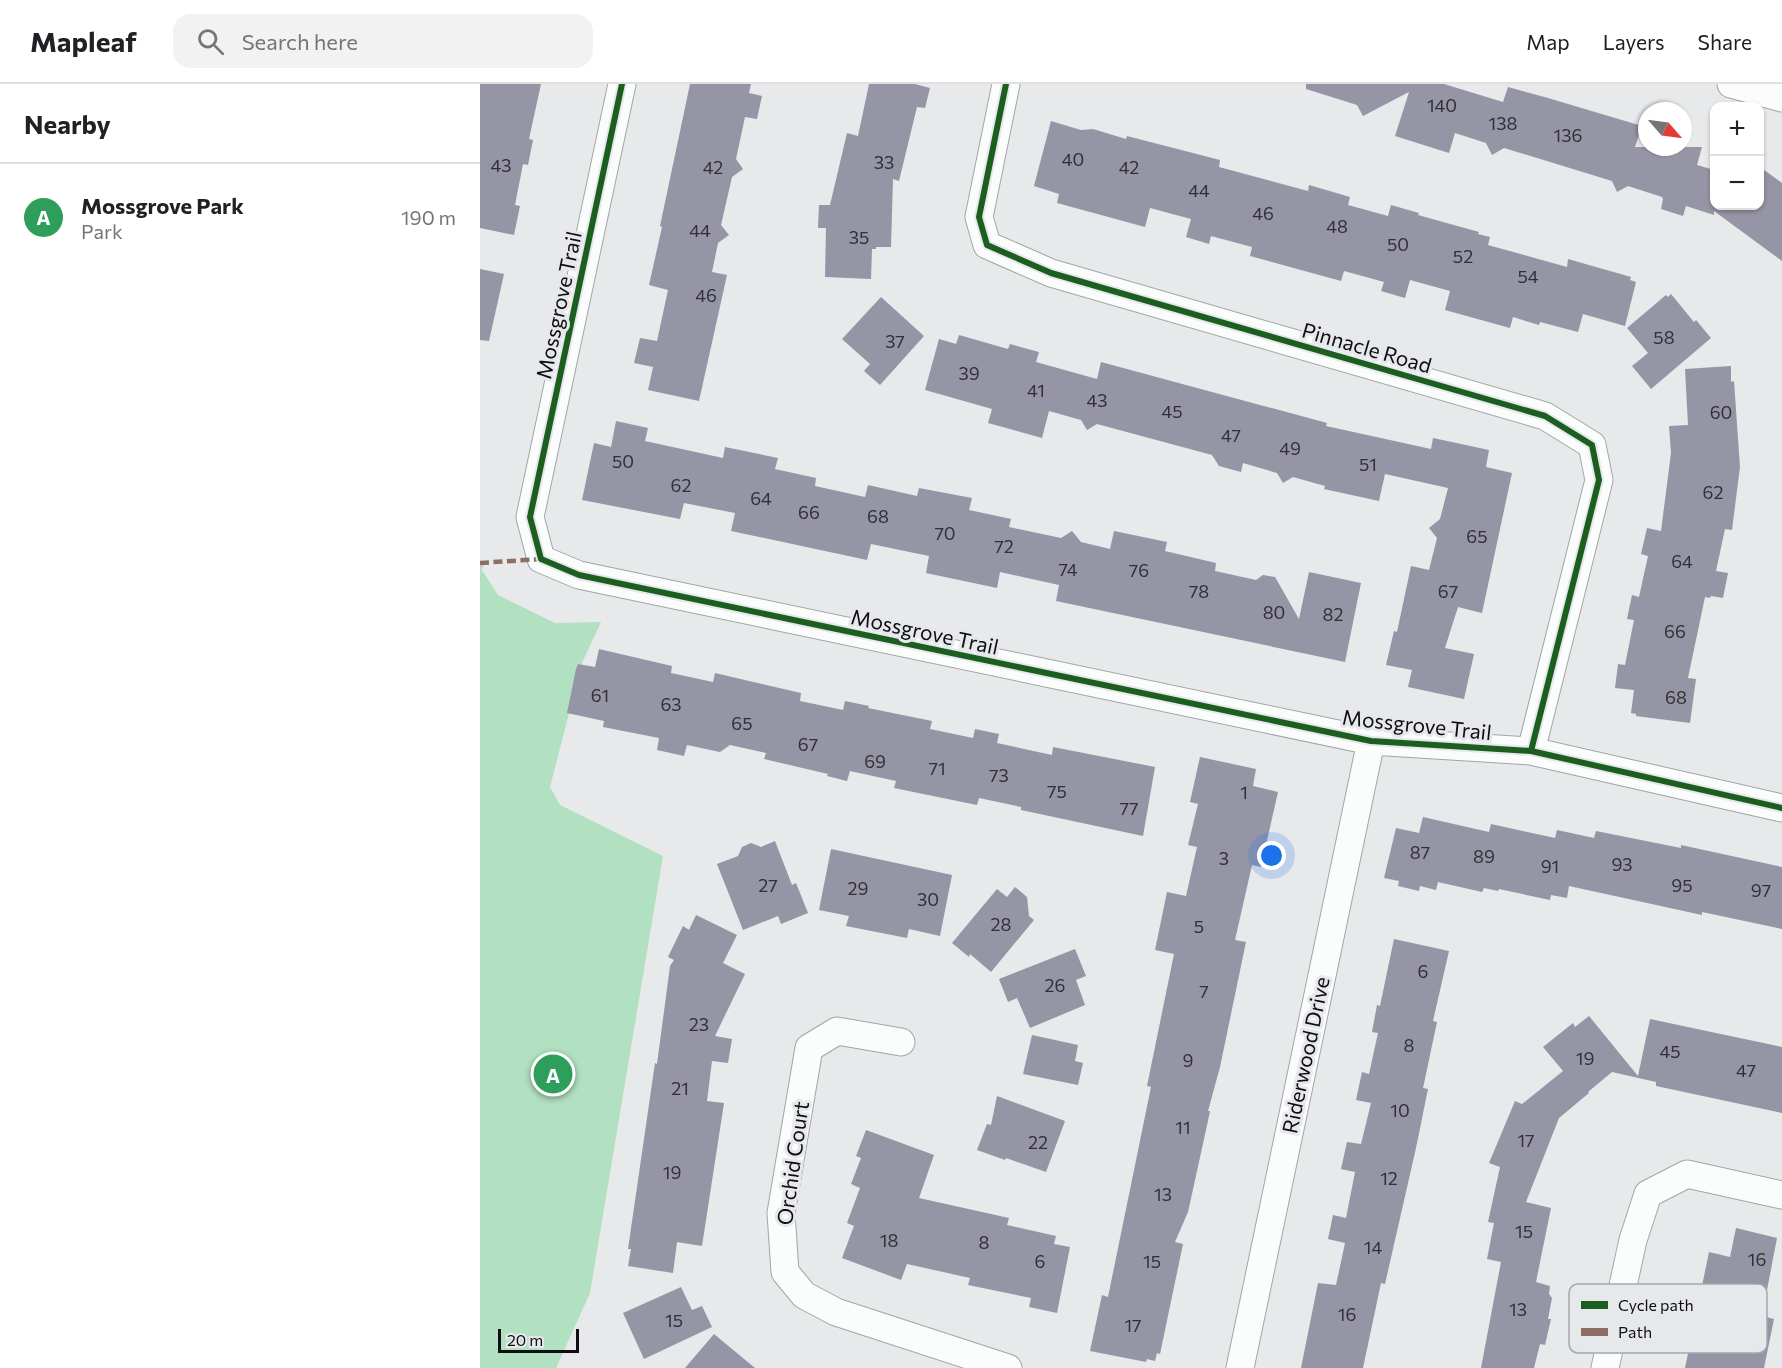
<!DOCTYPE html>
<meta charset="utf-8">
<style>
:root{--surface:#fff;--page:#f2f2f2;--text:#202124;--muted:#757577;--line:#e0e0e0;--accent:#5a5b5d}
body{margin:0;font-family:Commissioner,sans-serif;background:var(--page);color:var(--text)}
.controls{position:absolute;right:18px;top:18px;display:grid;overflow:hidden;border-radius:12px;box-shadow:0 2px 4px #0004}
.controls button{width:54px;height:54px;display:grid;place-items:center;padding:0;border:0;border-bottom:2px solid var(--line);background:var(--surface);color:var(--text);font:30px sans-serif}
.compass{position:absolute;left:1158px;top:18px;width:54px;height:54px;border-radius:50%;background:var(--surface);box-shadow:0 2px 4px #0004;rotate:118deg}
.scale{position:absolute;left:18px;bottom:15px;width:81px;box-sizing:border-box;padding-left:6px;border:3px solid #0e0e10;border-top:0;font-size:16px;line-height:21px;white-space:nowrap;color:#0e0e10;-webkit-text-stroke:4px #e6e8ec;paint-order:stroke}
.you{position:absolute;left:792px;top:772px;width:21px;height:21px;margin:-15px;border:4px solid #fff;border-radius:50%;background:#1a73e8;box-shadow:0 0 0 9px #1a73e833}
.badge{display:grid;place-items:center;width:39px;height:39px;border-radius:50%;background:var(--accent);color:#fff;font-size:20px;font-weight:700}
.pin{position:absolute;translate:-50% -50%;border:3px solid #fff;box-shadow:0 2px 6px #0006}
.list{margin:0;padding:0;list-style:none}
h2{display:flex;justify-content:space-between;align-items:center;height:78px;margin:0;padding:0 24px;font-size:26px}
h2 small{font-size:20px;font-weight:400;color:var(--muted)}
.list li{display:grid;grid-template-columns:39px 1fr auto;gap:18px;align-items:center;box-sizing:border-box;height:108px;padding:0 24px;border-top:2px solid var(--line)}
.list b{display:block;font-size:22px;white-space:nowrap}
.list p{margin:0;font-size:20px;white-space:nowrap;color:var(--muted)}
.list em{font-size:20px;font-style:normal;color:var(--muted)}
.icon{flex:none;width:33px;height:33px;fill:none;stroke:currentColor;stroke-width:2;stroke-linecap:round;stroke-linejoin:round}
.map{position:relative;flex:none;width:1302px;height:1284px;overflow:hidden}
header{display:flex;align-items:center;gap:36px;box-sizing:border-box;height:84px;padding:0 30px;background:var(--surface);border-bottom:2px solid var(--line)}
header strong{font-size:28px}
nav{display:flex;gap:33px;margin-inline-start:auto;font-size:21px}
.search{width:420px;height:54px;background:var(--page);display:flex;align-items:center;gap:15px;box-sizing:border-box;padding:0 21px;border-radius:18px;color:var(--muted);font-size:22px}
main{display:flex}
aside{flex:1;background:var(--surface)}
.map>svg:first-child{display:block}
.green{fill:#b1e1c0}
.building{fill:#9595a5}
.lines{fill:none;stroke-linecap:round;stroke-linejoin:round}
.street-casing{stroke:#a3a5a6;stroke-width:29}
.path{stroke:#d0d0d1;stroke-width:4;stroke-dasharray:4.5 3;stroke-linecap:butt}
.street{stroke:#fbfcfc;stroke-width:27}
.quiet{stroke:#8d6e63;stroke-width:4.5;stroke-dasharray:9 4.5;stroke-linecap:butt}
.cycleway-casing{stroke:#e6e8ec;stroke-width:10}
.cycleway{stroke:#1b5e20;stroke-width:6}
.labels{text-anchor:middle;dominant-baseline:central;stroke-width:6;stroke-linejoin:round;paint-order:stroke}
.number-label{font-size:18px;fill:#303035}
.street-label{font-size:21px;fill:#0e0e10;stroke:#e6e8ec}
.key{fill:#e6e8ec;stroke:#a5a7aa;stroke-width:1.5}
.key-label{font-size:16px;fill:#0e0e10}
</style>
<header>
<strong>Mapleaf</strong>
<div class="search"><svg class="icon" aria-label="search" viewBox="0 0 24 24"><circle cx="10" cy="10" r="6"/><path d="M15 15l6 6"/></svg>Search here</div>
<nav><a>Map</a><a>Layers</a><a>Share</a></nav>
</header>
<main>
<aside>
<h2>Nearby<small></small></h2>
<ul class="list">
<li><span class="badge" style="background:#2e9e5b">A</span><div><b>Mossgrove Park</b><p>Park</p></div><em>190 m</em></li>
</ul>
</aside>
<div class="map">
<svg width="1302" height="1284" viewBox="0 0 1302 1284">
<rect width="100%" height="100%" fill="#e7e9eb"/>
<path class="green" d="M0,483l18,28 57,28 46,-1 -19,41 -32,124 10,18 103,51 -73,437 -34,75h-76z"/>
<g class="building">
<path d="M0,0h61l-12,55 4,1 -5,25 -5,-1 -8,41 5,1 -6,29 -34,-7z"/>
<path d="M210,0h61l-2,9 13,3 -5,23 -12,-2 -9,42 7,10 -11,8 -11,48 8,10 -11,8 -6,29 15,3 -28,126 -51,-11 5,-23 -19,-4 6,-25 17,3 11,-51 -19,-5 13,-58 -2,-1z"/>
<path d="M389,0h46l15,4 -5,20 -8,-1 -18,74 -6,-2 -2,68h-15v2h-4l-1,30 -46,-2 1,-49h-8l1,-23h11l17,-72 11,3z"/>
<path d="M826,0h138l59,18 5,-15 40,11 94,28 -7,21h67l-5,18 17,5v36h46v-39l22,16v78l-68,-50v4l-28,-9 -3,10 -22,-7 2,-10 -1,-2 -34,-11 -11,6 -5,-11 -108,-33 -12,7 -6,-12 -31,-10 -6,20 -54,-17 14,-44 -46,24 -6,-11 -51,-16z"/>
<path d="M571,37l30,9 12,-1 33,10 1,-3 93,24 -1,7 89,24 1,-6 41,12 -2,8 40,11 3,-11 28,8 -1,2 61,17 -1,2 12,3 -2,8 79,22 1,-8 63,18 -1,3 6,2 -11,44 -42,-12 -5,18 -38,-10 -1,3 -26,-8 -3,11 -65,-18 5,-19 -40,-11 -5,18 -24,-7 3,-9 -40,-11 -3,10 -91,-25 2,-9 -41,-11 -2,8 -23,-7 5,-18 -41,-11 -5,19 -88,-24 2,-9 -25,-8z"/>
<path d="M0,185l24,5 -15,67 -9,-1z"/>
<path d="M1191,210l23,28 2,-2 15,18 -60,51 -19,-23 16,-13 -21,-25 39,-33 2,2z"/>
<path d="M401,213l43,39 -44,49 -16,-14 6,-7 -28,-25z"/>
<path d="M479,251l49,14 2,-5 29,8 -3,10 61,17 4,-17 226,61 -1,3 105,23 2,-11 56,12 -3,17 26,6 -30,140 -24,-6 -13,41 29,6 -10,45 -56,-12 4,-17 -26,-5 8,-34 3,1 14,-66 18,4 8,-32 -8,-10 11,-9 8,-31 -63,-14 -6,27 -55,-12 1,-3 -32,-9 -10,6 -6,-10 -34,-10 -2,9 -22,-6 -7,-11 -115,-31 -10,6 -6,-10 -32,-9 -7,27 -54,-15 4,-14 -67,-19 14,-51 17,5z"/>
<path d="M1251,282v16l3,-1 6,86 -8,63 -7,-1 -9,42 12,2 -5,25 -12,-2 -1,2 -5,-1 -17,81 8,1 -6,44 -54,-7v-2l-5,-1 3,-23 -19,-2 3,-24 7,1 9,-45 -7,-1 5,-24 7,2 9,-41 -7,-2 6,-26 14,3 10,-78 -2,-27 19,-1 -3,-56z"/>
<path d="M136,337l32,7 -3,13 78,17 2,-11 53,11 -3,11 41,9 -1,8 50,11 3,-12 49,11 2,-8 53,10 -3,12 42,9 -2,8 52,11 11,-7 9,11 29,7 4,-18 53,11 -2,9 51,12 -1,8 41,9 7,-5 12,2 24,42 10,-47 52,11 -16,79 -289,-61 3,-16 -59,-13 -3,16 -71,-15 3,-17 -58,-12 -4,16 -136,-29 4,-18 -51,-10 -4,16 -98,-19 12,-57 17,4z"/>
<path d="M119,565l73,17 -1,7 42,9 2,-9 86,20 -1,8 43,9 2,-9 24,5 -1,2 64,13 -2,8 43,9 2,-9 24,5 -2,9 55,12 1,-8 102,20 -12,69 -122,-26v-3l-42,-9 -2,7 -83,-17 2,-7 -46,-10 -3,10 -20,-5 1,-2 -64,-15 2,-6 -36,-8 -10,7 -33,-7 -3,11 -27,-6 2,-12 -56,-11 1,-6 -37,-8 9,-44 2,-5 17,3z"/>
<path d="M720,673l56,12 -3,17 25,6 -17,75 -9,-2 -17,75 11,2 -26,125 -12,44h2l-4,19 -18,82 -13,30 8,2 -23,110 -3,-1 -2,8 -8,-2 -1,3 -56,-11 12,-56 6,2 43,-210 -4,-1 27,-132 -19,-4 12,-58 19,4 11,-49 -9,-2 10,-41 -8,-2z"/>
<path d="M943,733l66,15 2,-8 64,14 2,-8 37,8 2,-7 85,17v-3l101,22v62l-80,-17v3l-133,-29 -2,12 -16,-3 -1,5 -51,-11 -1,2 -14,-3 -2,4 -44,-10 -2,8 -16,-4 -1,5 -21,-5 1,-5 -15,-3 12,-50 23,5z"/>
<path d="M295,757l17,44 4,-2 12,30 -27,11 -3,-8 -35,14 -26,-66 21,-8 4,-9 9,-4 10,4z"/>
<path d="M351,765l121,26 -12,61 -31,-7 -2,9 -61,-12 3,-10 -30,-6z"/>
<path d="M535,803l12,10 2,19 5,4 -43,52 -21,-18 -1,3 -17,-14 45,-54 10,8z"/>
<path d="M216,831l41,20 -14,28 22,11 -30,62 17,3 -4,24 -16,-2 -5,40 17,2 -22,143 -25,-4 -4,31 -45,-7 3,-17h-3l27,-186 2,1 13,-98 4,-6 -6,-3 15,-31 6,4z"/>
<path d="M914,855l55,12 -16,70 4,1 -14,66 5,1 -12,59 -31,136 -4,-1 -18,85h-62l17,-85 18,2 9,-42 -17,-4 5,-24 13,3 9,-46 -14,-3 6,-27 14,2 10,-41 -15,-3 6,-28 7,2 9,-41 -6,-1 5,-27 3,1z"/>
<path d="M595,865l11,27 -10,4 9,25 -55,23 -13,-30 -9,4 -9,-23z"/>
<path d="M1109,932l49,60 12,-57 132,28v66l-126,-27v-4l-44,-10 -24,20 1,1 -30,25 -33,84 25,6 -15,74 14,4 -1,8 3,4 -4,21h3l-6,26 -5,-1 -6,24h-53l20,-106 -14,-3 7,-36 -6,-1 12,-55 -11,-4 26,-62 7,3 41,-33 -20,-24 30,-24 2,4z"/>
<path d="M552,951l46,10 -3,16 8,2 -5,22 -55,-11z"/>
<path d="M517,1012l68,25 -19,51 -40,-14 -1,2 -28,-10 10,-26 4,1z"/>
<path d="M386,1046l68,25 -15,43 90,20 -2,7 49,11 -2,8 16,3 -13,66 -28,-6 2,-9 -63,-13 2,-7 -63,-14 -6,16 -59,-22 12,-32 -7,-3 13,-35 -9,-4 10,-26 -5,-2z"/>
<path d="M1256,1144l41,10 -15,78 12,3 -10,49h-79l24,-116 21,5z"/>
<path d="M201,1203l11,23 10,-4 10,21 -68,32 -21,-46z"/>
<path d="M234,1250l41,34h-70z"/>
</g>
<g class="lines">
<defs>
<g id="street">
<path d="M142,0l-92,433 11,42 38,16 792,166 160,10 251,57"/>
<path d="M526,0l-27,133 8,28 64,28 494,143 47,29 7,35 -68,271"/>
<path d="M1251,0l51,14"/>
<path d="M421,958l-64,-11 -28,17 -28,165 4,59 19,23 32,17 172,56"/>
<path d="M760,1284l131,-627"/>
<path d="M1125,1284l28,-128 15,-46 39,-20 95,21"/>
</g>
</defs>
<use href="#street" class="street-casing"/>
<path class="path" d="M0,485l3,-6"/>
<use href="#street" class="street"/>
<path class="quiet" d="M0,479l61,-4"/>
<defs>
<g id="cycleway">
<path d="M142,0l-92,433 11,42 38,16 792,166 160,10 251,57"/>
<path d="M526,0l-27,133 8,28 64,28 494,143 47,29 7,35 -68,271"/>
</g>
</defs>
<use href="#cycleway" class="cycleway-casing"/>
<use href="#cycleway" class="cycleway"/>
</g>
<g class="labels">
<g class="number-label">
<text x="962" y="21">140</text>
<text x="1023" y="39">138</text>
<text x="1088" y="51">136</text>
<text x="593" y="75">40</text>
<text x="404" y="78">33</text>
<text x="21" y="81">43</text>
<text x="233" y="83">42</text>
<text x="649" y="83">42</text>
<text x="719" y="106">44</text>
<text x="783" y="129">46</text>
<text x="857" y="142">48</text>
<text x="220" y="146">44</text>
<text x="379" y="153">35</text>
<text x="918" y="160">50</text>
<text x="983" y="172">52</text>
<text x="1048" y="192">54</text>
<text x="226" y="211">46</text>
<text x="1184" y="253">58</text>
<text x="415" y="257">37</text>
<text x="489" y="289">39</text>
<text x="556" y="306">41</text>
<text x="617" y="316">43</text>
<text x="692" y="327">45</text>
<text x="1241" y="328">60</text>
<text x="751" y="351">47</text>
<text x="810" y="364">49</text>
<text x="143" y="377">50</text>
<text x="888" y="380">51</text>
<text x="201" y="401">62</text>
<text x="1233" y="408">62</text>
<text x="281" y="414">64</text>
<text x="329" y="428">66</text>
<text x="398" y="432">68</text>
<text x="465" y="449">70</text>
<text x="997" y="452">65</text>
<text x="524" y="462">72</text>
<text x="1202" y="477">64</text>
<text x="588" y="485">74</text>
<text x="659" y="486">76</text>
<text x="719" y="507">78</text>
<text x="968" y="507">67</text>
<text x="794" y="528">80</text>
<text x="853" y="530">82</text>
<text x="1195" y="547">66</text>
<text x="120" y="611">61</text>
<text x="1196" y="613">68</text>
<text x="191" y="620">63</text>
<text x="262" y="639">65</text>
<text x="328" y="660">67</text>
<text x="395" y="677">69</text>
<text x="457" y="684">71</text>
<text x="519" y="691">73</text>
<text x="577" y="707">75</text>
<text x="764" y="708">1</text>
<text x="649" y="724">77</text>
<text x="940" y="768">87</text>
<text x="1004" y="772">89</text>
<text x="744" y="774">3</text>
<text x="1142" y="780">93</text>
<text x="1070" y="782">91</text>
<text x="288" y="801">27</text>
<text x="1202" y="801">95</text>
<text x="378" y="804">29</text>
<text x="1281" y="806">97</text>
<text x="448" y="815">30</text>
<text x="521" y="840">28</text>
<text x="719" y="842">5</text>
<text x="943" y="887">6</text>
<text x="575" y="901">26</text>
<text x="724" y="907">7</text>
<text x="219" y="940">23</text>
<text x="929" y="961">8</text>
<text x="1190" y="967">45</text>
<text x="1105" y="974">19</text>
<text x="708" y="976">9</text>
<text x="1266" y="986">47</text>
<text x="200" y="1004">21</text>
<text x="920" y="1026">10</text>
<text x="703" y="1043">11</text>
<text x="1046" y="1056">17</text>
<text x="558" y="1058">22</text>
<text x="192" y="1088">19</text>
<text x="909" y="1094">12</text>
<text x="683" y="1110">13</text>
<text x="1044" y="1147">15</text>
<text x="409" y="1156">18</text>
<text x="504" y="1158">8</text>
<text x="893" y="1163">14</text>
<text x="1277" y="1175">16</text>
<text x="560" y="1177">6</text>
<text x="672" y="1177">15</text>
<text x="1038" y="1225">13</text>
<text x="867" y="1230">16</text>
<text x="194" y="1236">15</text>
<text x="653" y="1241">17</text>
</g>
<g class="street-label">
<text transform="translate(78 221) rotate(-78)">Mossgrove Trail</text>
<text transform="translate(887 263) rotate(16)">Pinnacle Road</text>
<text transform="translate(445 547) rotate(12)">Mossgrove Trail</text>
<text transform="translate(937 640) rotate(6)">Mossgrove Trail</text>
<text transform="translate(825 971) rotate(-78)">Riderwood Drive</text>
<text transform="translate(312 1079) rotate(-82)">Orchid Court</text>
</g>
</g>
<rect x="1089" y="1200" width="198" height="69" rx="9" class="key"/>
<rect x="1101" y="1217" width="27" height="8" fill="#1b5e20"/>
<rect x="1101" y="1244" width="27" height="8" fill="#8d6e63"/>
<g class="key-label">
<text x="1138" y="1227">Cycle path</text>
<text x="1138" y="1254">Path</text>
</g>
</svg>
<div class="controls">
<button>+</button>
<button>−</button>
</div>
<svg class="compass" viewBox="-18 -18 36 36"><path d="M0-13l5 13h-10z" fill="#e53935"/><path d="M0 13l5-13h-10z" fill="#757577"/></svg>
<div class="scale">20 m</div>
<div class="you"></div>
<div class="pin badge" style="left:73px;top:990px;background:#2e9e5b">A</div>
</div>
</main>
